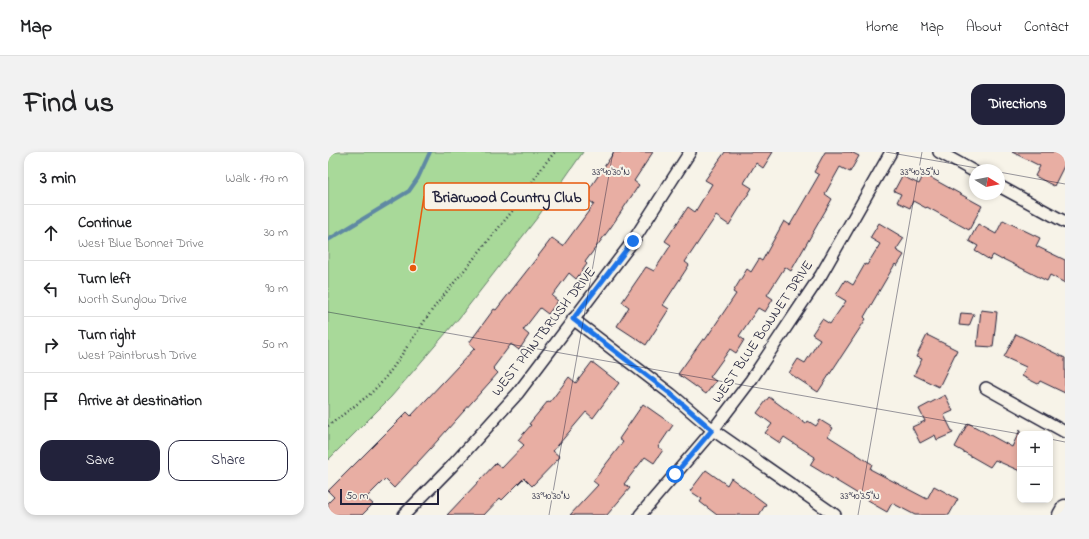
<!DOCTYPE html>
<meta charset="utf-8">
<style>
:root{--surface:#fff;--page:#f2f2f2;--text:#202124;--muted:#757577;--line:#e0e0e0;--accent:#22223b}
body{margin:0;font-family:"Indie Flower",sans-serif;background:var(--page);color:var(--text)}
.controls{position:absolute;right:12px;bottom:12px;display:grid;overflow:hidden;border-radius:8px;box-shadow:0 2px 6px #0003}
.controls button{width:36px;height:36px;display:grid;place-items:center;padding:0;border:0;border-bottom:1px solid var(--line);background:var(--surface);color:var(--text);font:20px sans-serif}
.compass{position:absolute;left:641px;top:12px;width:36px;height:36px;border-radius:50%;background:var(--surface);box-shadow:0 2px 6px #0003;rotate:100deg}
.scale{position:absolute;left:12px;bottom:10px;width:99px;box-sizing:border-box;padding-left:4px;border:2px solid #22223b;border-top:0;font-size:11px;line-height:14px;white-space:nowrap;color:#22223b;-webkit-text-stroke:3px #f7f3e8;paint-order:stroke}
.stop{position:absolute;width:12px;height:12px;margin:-9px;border:3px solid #1a73e8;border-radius:50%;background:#fff}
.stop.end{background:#1a73e8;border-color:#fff;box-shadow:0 1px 4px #0008}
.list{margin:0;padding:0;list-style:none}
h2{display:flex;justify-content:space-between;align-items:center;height:52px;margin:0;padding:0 16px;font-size:17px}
h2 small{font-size:13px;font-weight:400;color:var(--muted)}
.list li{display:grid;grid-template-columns:26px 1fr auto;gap:12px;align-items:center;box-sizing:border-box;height:56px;padding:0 16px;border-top:1px solid var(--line)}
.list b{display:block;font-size:15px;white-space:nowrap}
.list p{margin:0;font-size:13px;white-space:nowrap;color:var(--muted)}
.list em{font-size:13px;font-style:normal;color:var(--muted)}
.actions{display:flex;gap:8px;padding:12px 16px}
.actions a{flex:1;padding:9px 0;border:1px solid var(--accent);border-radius:12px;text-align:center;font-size:14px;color:var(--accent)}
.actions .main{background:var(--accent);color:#fff}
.icon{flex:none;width:22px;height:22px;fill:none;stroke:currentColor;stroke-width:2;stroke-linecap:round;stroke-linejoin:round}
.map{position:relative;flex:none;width:737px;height:363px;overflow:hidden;border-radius:12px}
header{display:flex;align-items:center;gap:24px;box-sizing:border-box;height:56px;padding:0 20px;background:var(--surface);border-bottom:1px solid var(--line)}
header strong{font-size:19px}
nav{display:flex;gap:22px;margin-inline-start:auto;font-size:14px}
.intro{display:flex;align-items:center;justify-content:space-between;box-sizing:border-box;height:96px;padding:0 24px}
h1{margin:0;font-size:28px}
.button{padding:10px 18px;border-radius:12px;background:var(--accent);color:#fff;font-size:14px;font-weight:700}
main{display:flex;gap:24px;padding:0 24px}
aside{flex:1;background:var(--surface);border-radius:12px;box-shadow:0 2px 6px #0003}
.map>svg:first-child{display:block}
.green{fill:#a8d999;stroke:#657e6a}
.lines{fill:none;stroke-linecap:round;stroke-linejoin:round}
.stream{stroke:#5f89a3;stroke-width:4}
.building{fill:#e8aea3;stroke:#22223b}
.street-casing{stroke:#22223b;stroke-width:14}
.secondary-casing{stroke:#22223b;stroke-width:19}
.path{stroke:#22223b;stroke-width:2.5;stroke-dasharray:1 3;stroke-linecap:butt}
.street{stroke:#f7f3e8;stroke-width:11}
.secondary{stroke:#f7f3e8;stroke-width:16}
.route{stroke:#1a73e8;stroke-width:5}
.ticks{fill:none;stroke:#22223b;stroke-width:1;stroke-opacity:0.45}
.labels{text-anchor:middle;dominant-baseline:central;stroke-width:4;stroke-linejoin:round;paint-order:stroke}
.street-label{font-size:14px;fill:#22223b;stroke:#f7f3e8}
.ticks-label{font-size:10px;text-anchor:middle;fill:#22223b;stroke:#f7f3e8;stroke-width:4;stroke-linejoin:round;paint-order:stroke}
.leader{fill:none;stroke:#e8590c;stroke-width:1.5}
.callout-dot{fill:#e8590c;stroke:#f7f3e8;stroke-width:1.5}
.callout{fill:#f7f3e8;stroke:#e8590c;stroke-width:1.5}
.callout-label{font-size:15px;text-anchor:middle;font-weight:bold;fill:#22223b}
</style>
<header>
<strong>Map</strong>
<nav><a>Home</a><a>Map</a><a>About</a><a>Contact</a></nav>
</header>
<div class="intro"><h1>Find us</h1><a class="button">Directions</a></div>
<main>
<aside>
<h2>3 min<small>Walk · 170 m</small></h2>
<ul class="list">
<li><svg class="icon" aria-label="ahead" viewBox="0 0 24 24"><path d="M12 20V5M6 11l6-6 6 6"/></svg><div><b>Continue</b><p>West Blue Bonnet Drive</p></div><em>30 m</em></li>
<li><svg class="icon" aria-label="left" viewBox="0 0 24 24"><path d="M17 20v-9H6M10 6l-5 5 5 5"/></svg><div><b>Turn left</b><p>North Sunglow Drive</p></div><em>90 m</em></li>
<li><svg class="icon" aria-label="right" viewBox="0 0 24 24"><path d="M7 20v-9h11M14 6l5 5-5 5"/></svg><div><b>Turn right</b><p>West Paintbrush Drive</p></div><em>50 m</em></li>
<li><svg class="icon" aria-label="arrive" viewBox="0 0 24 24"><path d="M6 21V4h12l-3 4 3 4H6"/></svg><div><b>Arrive at destination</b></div></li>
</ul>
<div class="actions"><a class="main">Save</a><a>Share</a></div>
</aside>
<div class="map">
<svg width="737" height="363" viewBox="0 0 737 363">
<rect width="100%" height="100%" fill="#f7f3e8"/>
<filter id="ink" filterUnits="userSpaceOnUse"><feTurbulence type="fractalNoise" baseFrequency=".025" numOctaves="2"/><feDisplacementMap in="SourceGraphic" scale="8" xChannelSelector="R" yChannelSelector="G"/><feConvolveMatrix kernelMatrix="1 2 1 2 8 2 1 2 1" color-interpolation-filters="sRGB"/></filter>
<g filter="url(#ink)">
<path class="green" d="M0,0h255l-46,66 -78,100 -68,79 -63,63z"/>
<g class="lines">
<path class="stream" d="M0,88l81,-49 9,-13 12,-26"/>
</g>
<g class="building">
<path d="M286,0h39l-19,29 5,4 -28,42 -26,35 2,2 -11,15 -7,-6 -17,23 6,5 -10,13 -8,-6 -17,22 6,5 -10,15 -8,-6 -18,24 5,5 -68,76 -36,39 -9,-9 -19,19 7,6 -11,11h-34v-12l6,-6 -6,-6 79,-79 4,4 64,-68 -6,-5 25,-34 2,1 33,-42 23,-30 11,8 31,-42 -10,-7z"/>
<path d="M397,0h48l-10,16 -7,-5 -12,20 8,5 -23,37 -13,-9 -31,46 4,3 -26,40 6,4 -23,36 -29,-19 12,-19 -7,-5 24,-35 8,4 17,-26 -6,-4 23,-34 7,5 17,-28 -7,-4z"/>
<path d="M497,0h26l8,4 -9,16 -10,-5 -15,27 7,5 -41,72 -6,-4 -18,28 6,4 -8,13 -7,-4 -19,28 5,4 -8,13 -6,-4 -20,28 6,4 -10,13 -28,-20 25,-35 2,1 31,-46 -3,-2 14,-23 4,3 8,-13 3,2 22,-40 6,4 29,-50 -5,-3z"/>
<path d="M684,0h53v12l-11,22 -19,-10 5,-10z"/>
<path d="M596,22l58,32 -13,24 -42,-23 -1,1 -13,-7 -3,7 -13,-6 4,-8 -7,-3 8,-15 17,8z"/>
<path d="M675,68l37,18 -4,8 29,14v23l-15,-8 -3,6 -44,-22 -1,1 -9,-5 -3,5 -15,-9 3,-5 -9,-5 9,-17 18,10z"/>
<path d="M551,71l25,15 -8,12 8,5 -7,11 -2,-2 -31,53 2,2 -48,73 -29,-19 9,-14 7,4 15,-24 -8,-5 10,-15 8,5 16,-23 -10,-6 9,-15 8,5 12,-21 2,1 13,-21 -10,-6z"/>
<path d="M653,158l16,2 -4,35 -16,-1z"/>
<path d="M633,161l13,1 -5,12 -10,-1z"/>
<path d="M688,182l49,24v35l-25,-12 -2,3 -16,-8 4,-9 -22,-10z"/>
<path d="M599,183l30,15 -18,37 -25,-12 8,-16 -6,-2z"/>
<path d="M264,210l27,21 -26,35 -7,-6 -33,39 7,6 -28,29 -8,-8 -22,22 -2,-2 -16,17h-37l49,-52 6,5 22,-23 -6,-5 13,-15 -2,-1 19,-23 2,1 19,-25 7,6z"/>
<path d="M617,243l8,16 -9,4 9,18 -16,7 -2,-5 -15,8 -8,-16 13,-6 -6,-12z"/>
<path d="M441,245l37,27 2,-3 8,5 4,-6 13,8 -5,8 44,28 -2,5 57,30 7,-13 24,13 -9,16h-34l-23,-12 -5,9 -14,-8v-1l-63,-38 5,-8 -31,-20 -4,6 -15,-10 7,-9 -15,-11z"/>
<path d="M315,252l30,21 -15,22 5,3 -9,13 -9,-6 -21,27 6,4 -23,27h-37l28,-30 -5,-4 30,-39 -4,-3z"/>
<path d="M640,271l44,24 8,-17v41l-25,-11 -5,7 -35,-20z"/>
<path d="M378,318l21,15 4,-7 35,26 -7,11h-42l-17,-13 2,-3 -12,-8z"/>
</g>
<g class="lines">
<defs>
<g id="street">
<path d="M611,0l36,20"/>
<path d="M671,34l66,36"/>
<path d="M245,167l98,75 42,36 122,85"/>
<path d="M658,236l79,44"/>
<path d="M76,363l48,-49 66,-73 115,-152 57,-89"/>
<path d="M312,363l73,-85 38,-50 70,-105 70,-123"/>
</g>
<path id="secondary" d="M733,363l4,-7"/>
</defs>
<use href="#street" class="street-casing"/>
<use href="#secondary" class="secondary-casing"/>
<path class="path" d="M0,274l41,-31 12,-12 11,-14 40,-59 82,-101 29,-43 12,-14"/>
<use href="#street" class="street"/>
<use href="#secondary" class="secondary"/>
</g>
</g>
<g class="lines" filter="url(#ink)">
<path class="route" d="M305,89l-60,78 98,75 41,36 -37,44"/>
</g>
<path class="ticks" d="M558,0l102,18M671,20l66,12M0,160l692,122M722,287l15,3M221,363l64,-363M530,363l64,-363"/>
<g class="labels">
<g class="street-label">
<text transform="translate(216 180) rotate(-52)">WEST PAINTBRUSH DRIVE</text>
<text transform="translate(435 180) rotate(-56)">WEST BLUE BONNET DRIVE</text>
</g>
</g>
<g class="ticks-label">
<text x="283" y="23">33°40'30"N</text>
<text x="592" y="23">33°40'35"N</text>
<text x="223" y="347">33°40'30"N</text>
<text x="532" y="347">33°40'35"N</text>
</g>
<path class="leader" d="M85 116L96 44"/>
<circle class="callout-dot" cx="85" cy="116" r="4"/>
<rect class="callout" x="96" y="31" width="165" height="27" rx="4"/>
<g class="callout-label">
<text x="179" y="50">Briarwood Country Club</text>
</g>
</svg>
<div class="controls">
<button>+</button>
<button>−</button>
</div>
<svg class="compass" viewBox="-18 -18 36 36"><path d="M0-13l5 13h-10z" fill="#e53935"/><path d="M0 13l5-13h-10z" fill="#757577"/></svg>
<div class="scale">50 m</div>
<div class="stop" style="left:347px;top:322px"></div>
<div class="stop end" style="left:305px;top:89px"></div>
</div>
</main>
